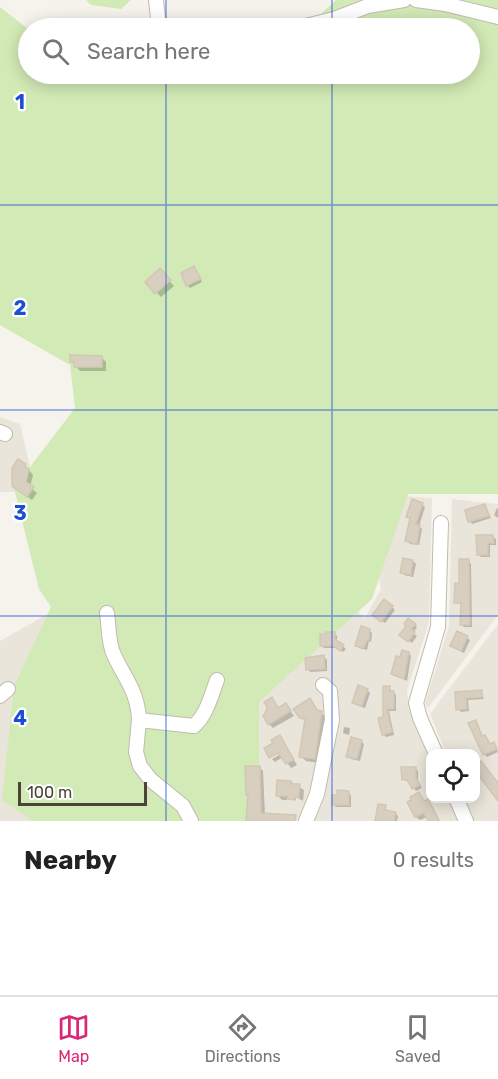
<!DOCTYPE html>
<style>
:root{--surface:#fff;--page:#f6f6f6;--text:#222;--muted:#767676;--line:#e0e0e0;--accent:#db2777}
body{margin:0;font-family:Rubik,sans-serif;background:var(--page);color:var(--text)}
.controls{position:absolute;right:18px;bottom:18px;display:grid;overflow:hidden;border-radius:12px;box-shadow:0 3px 15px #0003}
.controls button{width:54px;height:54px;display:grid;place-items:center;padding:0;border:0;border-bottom:2px solid var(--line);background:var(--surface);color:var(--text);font:30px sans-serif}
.scale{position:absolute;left:18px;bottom:15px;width:129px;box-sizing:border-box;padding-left:6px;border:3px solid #4b4439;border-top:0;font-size:16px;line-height:21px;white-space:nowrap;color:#4b4439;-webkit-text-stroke:4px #fff;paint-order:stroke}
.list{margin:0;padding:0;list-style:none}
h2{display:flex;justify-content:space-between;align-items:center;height:78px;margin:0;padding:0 24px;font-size:26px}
h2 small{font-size:20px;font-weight:400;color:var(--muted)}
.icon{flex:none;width:33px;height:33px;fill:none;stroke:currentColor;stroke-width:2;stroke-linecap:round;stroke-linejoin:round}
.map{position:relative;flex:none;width:498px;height:821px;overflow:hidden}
.search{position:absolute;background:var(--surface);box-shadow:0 3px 15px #0003;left:18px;right:18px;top:18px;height:66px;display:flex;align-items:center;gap:15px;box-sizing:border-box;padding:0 21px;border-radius:33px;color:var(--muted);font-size:22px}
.sheet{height:174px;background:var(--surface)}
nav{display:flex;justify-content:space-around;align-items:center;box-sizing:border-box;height:84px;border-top:2px solid var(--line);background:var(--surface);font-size:16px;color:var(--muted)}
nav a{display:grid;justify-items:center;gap:3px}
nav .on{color:var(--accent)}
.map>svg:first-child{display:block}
.residential{fill:#eae5da}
.green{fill:#d2eab5}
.shadow{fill:#0003}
.building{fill:#d8cfc1;stroke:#d3c7b4;stroke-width:1.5}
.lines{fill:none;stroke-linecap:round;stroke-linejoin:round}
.minor-casing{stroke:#c2bbae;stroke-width:16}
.minor{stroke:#fff;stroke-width:14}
.grid{fill:none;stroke:#1d4ed8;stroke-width:1.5;stroke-opacity:0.55}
.grid-label{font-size:20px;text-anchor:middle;font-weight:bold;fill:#1d4ed8;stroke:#fff;stroke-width:4.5;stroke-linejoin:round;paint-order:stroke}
</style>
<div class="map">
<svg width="498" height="821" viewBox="0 0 498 821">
<rect width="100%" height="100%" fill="#f6f3ec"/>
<g class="residential">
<path d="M0,417l20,7 16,68h-36z"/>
<path d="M374,494l58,4 -3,124 -22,69 2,19 21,49v39l19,1 10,22h-459v-180l74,-42 269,-1 22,20 16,-29 -11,-60z"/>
<path d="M452,499l46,5v111l-70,93 -3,-5 24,-77z"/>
<path d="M498,624v197h-24l-9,-22 11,-1v-44l-30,-1 -16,-39z"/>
</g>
<g class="green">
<path d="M86,0h45l-10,9 -30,-4z"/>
<path d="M336,0h162v494h-90l-36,105 -113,103v119h-226l-31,-21 12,-114 37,-79 -12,-18 -25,-101 61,-80 -5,-43 -70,-40v-318l28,22v45h89l54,10 19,-10h280v-46h-164z"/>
</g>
<g class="shadow">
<path d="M160,270l14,16 -13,11 -14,-15z"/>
<path d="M196,271l6,11 -12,6 -3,-3z"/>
<path d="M101,357l5,5v9h-26l-8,-9z"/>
<path d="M18,461l7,4 8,10 -3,12 7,6 -5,7 -14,-10z"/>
<path d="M422,504l3,3 -6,19 3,3 -3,16 -9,-1 -3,-3 4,-21 -3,-3z"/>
<path d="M485,505l6,13 -19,6 -2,-3z"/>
<path d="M497,508l1,1v9l-4,-3z"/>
<path d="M493,537l3,2v6h-6v12h-9l-3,-3z"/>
<path d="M413,561l3,3 -3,13 -9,-2 -2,-3z"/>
<path d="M468,561l3,3 1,63h-8l-3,-3 2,-19 -7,-3z"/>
<path d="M392,607l3,3 -10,13 -8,-5z"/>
<path d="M415,625l2,2 -4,6 4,3 -5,7 -11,-8z"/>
<path d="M369,630l3,3 -1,9 -2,-1 -2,9 -8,-2 -2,-3z"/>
<path d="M335,634l2,2v6l9,7 -3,3 -6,-4h-13l-2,-2z"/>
<path d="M467,638l3,2 -6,13 -13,-7z"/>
<path d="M409,653l2,3 -4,25 -14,-8 8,-14z"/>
<path d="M324,657l3,3v11l-17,1 -2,-3z"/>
<path d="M389,688l7,7v16h-7l5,24 -8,2 -3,-3z"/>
<path d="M367,690l3,3 -5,15 -9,-3 -2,-3z"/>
<path d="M481,692l3,7 -16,1 1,11 -8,1 -3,-3 -1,-16z"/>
<path d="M272,699l8,10 6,-4 8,11 -21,12 -4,-4z"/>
<path d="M310,700l9,12 7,5 -7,46 -13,-2 -5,-5 5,-34 -5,-5z"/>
<path d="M476,722l7,15 2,-1 3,3 3,6 3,-1 4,8 -11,5 -3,-3z"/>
<path d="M344,727l6,1 -1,7 -6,-2z"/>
<path d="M280,737l17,28 -6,3 -8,-11 -8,5 -3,-3 14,-8 -11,-8z"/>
<path d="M361,741l3,3 -4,17 -9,-2 -3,-3z"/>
<path d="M259,767l4,4 2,44 30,6h-48l2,-24 -2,-2z"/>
<path d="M415,768l3,3v10l4,7 -6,3 -6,-9 -7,-3z"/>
<path d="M291,782l13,8 -1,11 -7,-4v3h-14l-5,-5z"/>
<path d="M348,792l3,3v12h-15l-3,-3z"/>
<path d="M419,794l6,8 3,-1 4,4 8,16h-11l-2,-4 -7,3 -4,-3 -7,-15z"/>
<path d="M385,807l3,5 7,1 3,3 -1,5h-21z"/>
</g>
<g class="building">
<path d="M194,266l7,13 -15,7 -5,-13z"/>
<path d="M160,268l11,12 -16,14 -10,-12z"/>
<path d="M70,355l32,1v11h-28v-5h-4z"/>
<path d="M18,459l8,5 -1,2 4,3 -3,13 8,5 -7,10 -15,-11v-18z"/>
<path d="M412,499l11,4 -7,21 4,1 -3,19 -12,-3 5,-23 -4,-1z"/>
<path d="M485,504l4,12 -21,6 -3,-12z"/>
<path d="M476,535h17l1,8h-6v12h-11z"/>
<path d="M403,558l10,2 -2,15 -11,-2z"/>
<path d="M459,559h10l1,66h-10l1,-22h-7l1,-20 4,1z"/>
<path d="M384,599l9,7 -12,16 -9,-7z"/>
<path d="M408,618l8,6 -5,5 4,3 -7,10 -9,-7 7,-9 -2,-2z"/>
<path d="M361,626l9,3 -1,11h-2l-3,8 -9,-2z"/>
<path d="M457,631l11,5 -7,15 -11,-5z"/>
<path d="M326,632h9v7l9,6 -4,6 -7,-5h-13v-12h6z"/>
<path d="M402,650l7,2 -5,27 -13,-5 5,-18 4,1z"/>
<path d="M324,655l1,14 -19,1 -1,-12z"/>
<path d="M358,685l10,4 -6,17 -10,-3z"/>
<path d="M383,686h7v5h4v18h-7l5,23 -10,3 -4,-17 5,-1z"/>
<path d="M482,690v7l-16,1 1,11 -11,1 -1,-18z"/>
<path d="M272,697l6,11 8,-5 5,8 -23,14 -5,-9 2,-2 2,-7 -3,-5z"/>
<path d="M310,698l7,12 5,1 -7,48 -16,-2 6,-38 -5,-1 -7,-9z"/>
<path d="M476,720l6,16 3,-1 5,9 4,-2 3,7 -14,6 -15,-32z"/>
<path d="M280,735l14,25 -8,4 -8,-11 -9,5 -5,-10 9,-5 -2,-3z"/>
<path d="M351,737l11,3 -5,19 -11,-2z"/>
<path d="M481,761l17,22v18l-22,-29v-7z"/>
<path d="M245,766h15l1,47 35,2 -1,6h-49l2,-26h-2z"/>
<path d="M401,767h15v10l4,8 -8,4 -5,-9h-5z"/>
<path d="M277,780l14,1v3h9l-1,13h-4v3l-8,-1 1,-3h-12z"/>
<path d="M337,790l12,1v14h-17v-10h5z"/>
<path d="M419,792l5,9 4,-2 11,22h-11l-4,-8 -9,4 -8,-15 4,-2 -1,-3z"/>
<path d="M378,804l8,1 -1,5 11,2 -2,9h-19z"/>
</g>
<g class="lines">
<defs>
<g id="minor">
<path d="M156,0l3,28"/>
<path d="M416,0l29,4 53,13"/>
<path d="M297,28l37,-9 34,-13 36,-6"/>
<path d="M0,432l5,2"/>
<path d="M107,613c2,13 1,30 7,42 11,24 24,37 25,65l55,6c13,-12 17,-30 23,-46"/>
<path d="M0,696l8,-7"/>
<path d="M139,720l-3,32 4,14 11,14 32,26 8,15"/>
<path d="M436,754l-16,-36 -4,-15 22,-76 3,-104"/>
<path d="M456,798l10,23"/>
<path d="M306,821l11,-27 15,-74 -2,-29 -7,-6"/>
</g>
</defs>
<use href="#minor" class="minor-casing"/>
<use href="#minor" class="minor"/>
</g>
<path class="grid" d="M166,0v28M332,0v28M166,74v747M332,74v747M0,205h498M0,410h498M0,616h498"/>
<g class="grid-label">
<text x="20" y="109">1</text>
<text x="20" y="315">2</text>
<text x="20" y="520">3</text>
<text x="20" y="725">4</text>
</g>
</svg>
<div class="controls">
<button><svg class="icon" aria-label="locate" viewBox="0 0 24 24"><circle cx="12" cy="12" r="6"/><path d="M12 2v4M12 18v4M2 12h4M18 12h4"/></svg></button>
</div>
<div class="scale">100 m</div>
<div class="search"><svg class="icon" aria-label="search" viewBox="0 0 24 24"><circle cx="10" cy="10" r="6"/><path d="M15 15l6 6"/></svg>Search here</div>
</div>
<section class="sheet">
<h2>Nearby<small>0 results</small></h2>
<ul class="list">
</ul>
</section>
<nav>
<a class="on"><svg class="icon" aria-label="map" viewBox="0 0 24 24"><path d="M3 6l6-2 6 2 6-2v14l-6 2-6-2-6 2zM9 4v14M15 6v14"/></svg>Map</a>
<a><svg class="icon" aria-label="directions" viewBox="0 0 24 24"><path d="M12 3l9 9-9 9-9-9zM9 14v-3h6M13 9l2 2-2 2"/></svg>Directions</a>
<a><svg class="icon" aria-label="saved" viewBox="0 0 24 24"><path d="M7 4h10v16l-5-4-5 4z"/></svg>Saved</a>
</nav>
